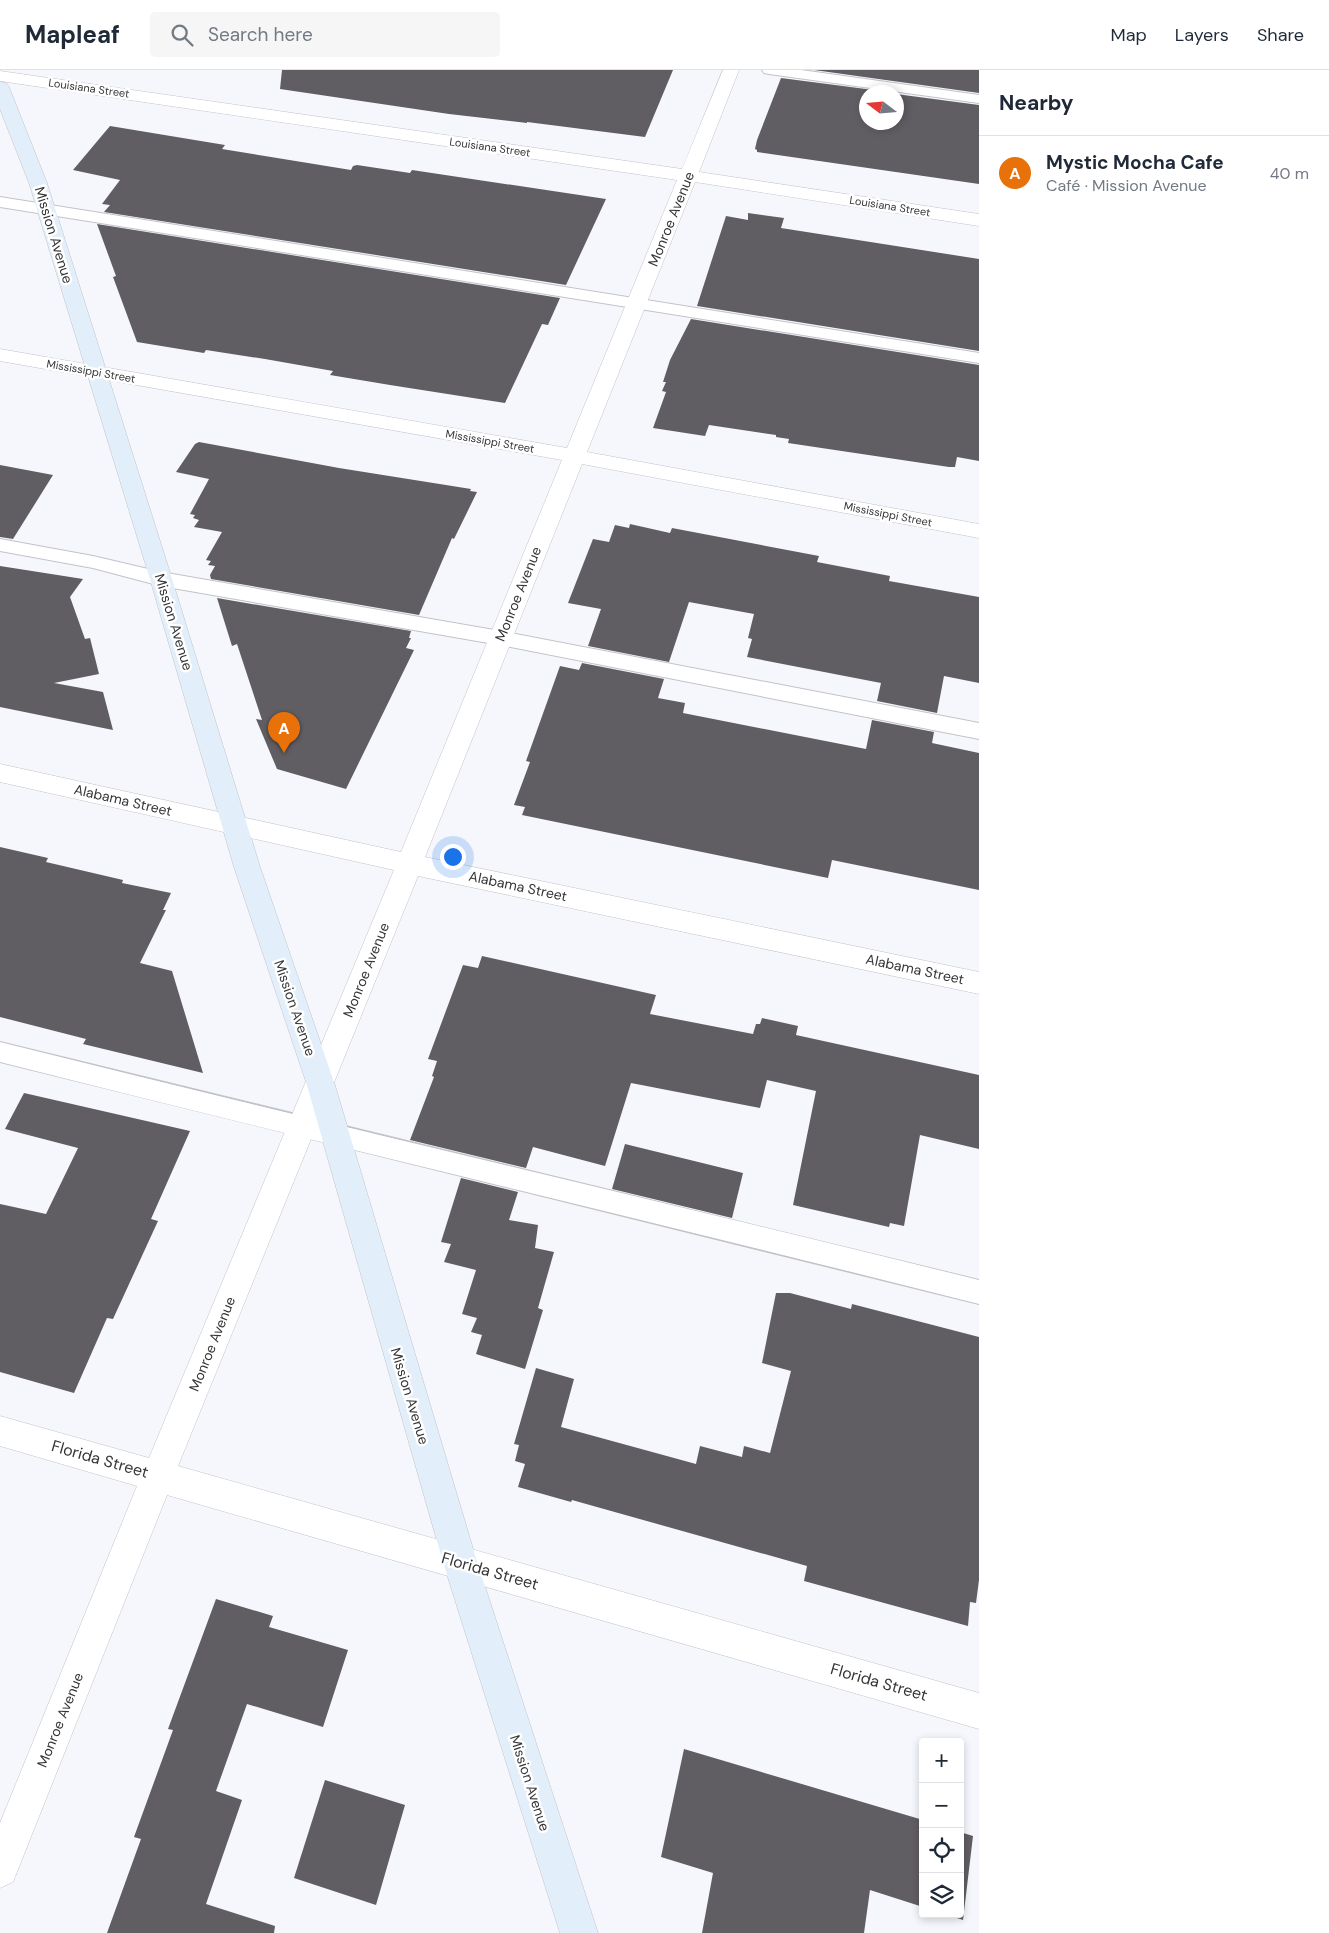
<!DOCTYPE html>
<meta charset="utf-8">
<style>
:root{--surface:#fff;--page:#f6f6f7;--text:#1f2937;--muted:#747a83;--line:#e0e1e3;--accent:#7c3aed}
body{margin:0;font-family:"DM Sans",sans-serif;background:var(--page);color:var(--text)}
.controls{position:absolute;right:15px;bottom:15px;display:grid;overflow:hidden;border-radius:5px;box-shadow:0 2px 8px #0003}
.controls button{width:45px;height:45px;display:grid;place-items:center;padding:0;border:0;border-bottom:1px solid var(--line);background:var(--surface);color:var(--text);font:25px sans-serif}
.compass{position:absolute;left:859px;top:15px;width:45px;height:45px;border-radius:50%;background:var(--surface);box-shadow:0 2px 8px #0003;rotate:286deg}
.you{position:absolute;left:452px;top:786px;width:18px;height:18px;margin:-12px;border:4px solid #fff;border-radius:50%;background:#1a73e8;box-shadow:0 0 0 8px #1a73e833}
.badge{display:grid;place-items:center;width:32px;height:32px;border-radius:50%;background:var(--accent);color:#fff;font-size:16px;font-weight:700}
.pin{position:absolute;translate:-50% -41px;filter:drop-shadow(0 1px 2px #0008)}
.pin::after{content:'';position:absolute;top:26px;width:18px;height:15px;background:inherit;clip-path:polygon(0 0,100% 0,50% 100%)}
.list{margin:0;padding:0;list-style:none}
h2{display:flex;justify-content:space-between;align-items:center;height:65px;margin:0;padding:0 20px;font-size:21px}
h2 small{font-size:16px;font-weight:400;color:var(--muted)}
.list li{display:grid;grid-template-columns:32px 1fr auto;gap:15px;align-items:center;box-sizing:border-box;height:75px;padding:0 20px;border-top:1px solid var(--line)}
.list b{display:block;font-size:19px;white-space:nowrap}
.list p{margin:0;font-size:16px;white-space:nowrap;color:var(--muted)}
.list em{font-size:16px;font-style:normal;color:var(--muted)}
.icon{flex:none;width:28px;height:28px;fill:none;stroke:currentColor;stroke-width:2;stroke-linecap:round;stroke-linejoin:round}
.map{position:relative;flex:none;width:979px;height:1863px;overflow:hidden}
header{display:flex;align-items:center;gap:30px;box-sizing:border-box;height:70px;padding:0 25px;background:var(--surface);border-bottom:1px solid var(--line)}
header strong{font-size:24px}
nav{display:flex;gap:28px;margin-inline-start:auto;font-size:18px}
.search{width:350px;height:45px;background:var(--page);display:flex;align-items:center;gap:12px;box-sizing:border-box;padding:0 18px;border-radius:5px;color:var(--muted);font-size:19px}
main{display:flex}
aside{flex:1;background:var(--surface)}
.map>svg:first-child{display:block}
.building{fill:#605e62}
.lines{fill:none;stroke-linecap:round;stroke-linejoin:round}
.service-casing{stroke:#c2c3c8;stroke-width:2}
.minor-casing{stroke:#c2c3c8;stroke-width:1}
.secondary-casing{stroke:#c2c3c8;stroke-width:1}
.service{fill:#fff;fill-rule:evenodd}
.minor{fill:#fff;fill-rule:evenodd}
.secondary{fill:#e2eef9;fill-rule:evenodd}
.labels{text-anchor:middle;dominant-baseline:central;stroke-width:5;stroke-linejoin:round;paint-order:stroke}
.far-street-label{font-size:11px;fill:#353537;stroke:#fff}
.street-label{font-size:14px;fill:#353537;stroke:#fff}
.near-street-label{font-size:16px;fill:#353537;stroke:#fff}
</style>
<header>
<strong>Mapleaf</strong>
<div class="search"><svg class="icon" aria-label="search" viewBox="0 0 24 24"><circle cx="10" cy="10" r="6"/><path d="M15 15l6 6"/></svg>Search here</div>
<nav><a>Map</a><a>Layers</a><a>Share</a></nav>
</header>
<main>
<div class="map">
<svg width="979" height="1863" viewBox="0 0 979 1863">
<rect width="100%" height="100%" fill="#f6f7fc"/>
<g class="building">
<path d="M282,0h391l-28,67 -118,-15v1l-78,-9 -169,-25z"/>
<path d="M814,0h165v23z"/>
<path d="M781,8l108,14h-23v30h30v-28l83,11v79l-222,-32v-2l-2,-1 2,-9z"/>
<path d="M110,56l115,19 -3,4 129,21 2,-4 4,-1 53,8 2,-3 194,29 -40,86 -462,-73 6,-7 -8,-1 18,-24 -47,-10z"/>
<path d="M748,143l36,5 -3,10 198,31v92l-282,-45 29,-90 22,4z"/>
<path d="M97,154l463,74 -12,27 -6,-1 -37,79 -115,-18 -60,-10 3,-4 -68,-12 -59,-9 -2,3 -67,-11 -24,-65 3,-1z"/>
<path d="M691,249l288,46v96l-22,-4 -2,10h-6l-161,-24 1,-4 -13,-2v-2l-67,-10 -4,11 -52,-8 13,-36 -4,-1 4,-9h-3l7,-22z"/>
<path d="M199,372l140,26 132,21 -1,2 7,1 -23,47 -2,-1 -33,77 -208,-36 -1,-4 5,-9 -7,-1 3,-4 -5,-1 16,-28 -28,-5 5,-7 -6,-2 2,-3 -5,-1 19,-35 -33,-7 19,-28z"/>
<path d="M0,395l53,10 -40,64 -13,-2z"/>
<path d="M630,454l40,9 2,-5 147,28 -2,6 73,14 -1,5 90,16v86l-35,-7 -7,37 -60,-12 4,-18 -134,-26 5,-18 -4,-1 6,-24 -65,-12 -20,60 -81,-16 13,-37 -33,-6 25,-64 16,3 6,-17 14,3z"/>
<path d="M0,496l83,13 -13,18 15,42 5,-1 9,36 -45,9 49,9 10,38 -113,-23z"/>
<path d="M217,528l194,33 -2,7h2l-5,10 8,2 -68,139 -69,-20 -21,-50 6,1 -25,-76 -5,2z"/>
<path d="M582,593l82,16 -6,19 27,5 -2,10 183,36 6,-29 62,12 -2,11 47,10v137l-147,-30 -4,18 -306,-63 3,-8 -11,-2 16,-43 -4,-1 34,-95 19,4z"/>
<path d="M0,777l48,11 -2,4 77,18 -1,3 49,10 -8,17h3l-26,53 32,8 31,102 -120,-29 3,-5 -86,-22z"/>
<path d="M482,886l174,39 -6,19 103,20 3,-10h4l2,-6 36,8 -2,9 183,40v74l-59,-14 -16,91 -14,-3 -1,4 -96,-22 23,-114 -49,-11 -7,28 -129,-25 -26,83 -72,-19 -7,21 -116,-28 24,-63 -2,-1 5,-15 -9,-2 35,-94 15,3z"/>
<path d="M24,1023l166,38 -39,88 7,2 -45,98 -6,-1 -33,75 -74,-21v-168l46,10 32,-66 -73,-19z"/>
<path d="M625,1074l118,29 -11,45 -120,-29z"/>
<path d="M461,1108l57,14 -9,28 29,5 -3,23 19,4 -16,56 5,2 -18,59 -49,-15 6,-19 -11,-3 6,-14 -15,-4 14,-44 -32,-8 7,-18 -10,-2z"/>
<path d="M776,1223h14l61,16 1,-5 127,33v243l-3,23 -6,-1 -2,24 -164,-45 3,-15 -235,-66 -1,2 -53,-15 7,-23 -10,-3 4,-16 -5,-1 22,-76 38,11 -13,48 135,37 4,-18 42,11 2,-11 26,7 21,-82 -29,-8z"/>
<path d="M216,1529l57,17 -4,11 79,23 -25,77 -76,-23 -31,87 26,9 -36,104 69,22 -1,7h-167l34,-94 -7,-2 39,-107 -5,-1z"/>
<path d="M684,1679l239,71v87l-53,-17 -6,43h-162l11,-60 -52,-16z"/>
<path d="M325,1710l80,25 -29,100 -82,-27z"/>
<path d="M960,1762l13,4 -10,84 -18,-6h15z"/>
</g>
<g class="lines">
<defs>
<g id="service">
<path d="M762,0h39l178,25v8l-210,-29 -5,-1z"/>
<path d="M0,127l979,156v10l-979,-156z"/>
<path d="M0,469l93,17 68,16 339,59 479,92v16l-479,-94 -339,-59 -68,-18 -93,-17z"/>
<path d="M0,972c326,82 653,157 979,238v24c-326,-83 -653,-159 -979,-242z"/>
</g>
<path id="minor" d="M723,0h16l-40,102 280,42v12l-284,-44 -108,270 392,72v14l-397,-74 -157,393 554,115v22l-561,-118 -240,590 801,227v36l-812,-234 -154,387 -13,6v-65l137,-337 -137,-40v-30l149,42 245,-588 -394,-88v-18l401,88 161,-392 -562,-99v-12l567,99 110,-268 -677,-99v-10l682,98z"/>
<path id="secondary" d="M0,12l6,1 3,4 38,96 125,396 88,288 74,215 143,480 121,371h-38l-117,-371 -137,-480 -72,-215 -84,-288 -121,-396 -29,-74z"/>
</defs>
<use href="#service" class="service-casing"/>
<use href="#minor" class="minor-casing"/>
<use href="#secondary" class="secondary-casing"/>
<use href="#service" class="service"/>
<use href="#minor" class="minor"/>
<use href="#secondary" class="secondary"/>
</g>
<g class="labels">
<g class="far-street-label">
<text transform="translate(89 18) rotate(8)">Louisiana Street</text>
<text transform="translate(490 77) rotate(8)">Louisiana Street</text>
<text transform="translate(890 136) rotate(9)">Louisiana Street</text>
<text transform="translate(91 301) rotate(10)">Mississippi Street</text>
<text transform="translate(490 371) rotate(10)">Mississippi Street</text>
<text transform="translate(888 444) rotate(11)">Mississippi Street</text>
</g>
<g class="street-label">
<text transform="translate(671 149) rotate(-68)">Monroe Avenue</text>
<text transform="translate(54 165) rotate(73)">Mission Avenue</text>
<text transform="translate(518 524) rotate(-68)">Monroe Avenue</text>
<text transform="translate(174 552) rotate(73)">Mission Avenue</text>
<text transform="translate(123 730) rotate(13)">Alabama Street</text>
<text transform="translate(518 816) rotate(12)">Alabama Street</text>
<text transform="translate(915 899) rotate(12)">Alabama Street</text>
<text transform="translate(366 900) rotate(-68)">Monroe Avenue</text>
<text transform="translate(295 938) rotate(71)">Mission Avenue</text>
<text transform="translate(212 1274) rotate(-68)">Monroe Avenue</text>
<text transform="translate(410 1326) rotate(73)">Mission Avenue</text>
<text transform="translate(60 1650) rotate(-68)">Monroe Avenue</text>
<text transform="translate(530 1713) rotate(72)">Mission Avenue</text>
</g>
<g class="near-street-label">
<text transform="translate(100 1389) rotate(16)">Florida Street</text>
<text transform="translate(490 1501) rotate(16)">Florida Street</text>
<text transform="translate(879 1612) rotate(16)">Florida Street</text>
</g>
</g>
</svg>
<div class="controls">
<button>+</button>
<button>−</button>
<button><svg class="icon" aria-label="locate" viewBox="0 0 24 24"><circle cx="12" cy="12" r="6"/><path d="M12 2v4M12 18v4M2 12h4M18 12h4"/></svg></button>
<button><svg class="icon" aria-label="layers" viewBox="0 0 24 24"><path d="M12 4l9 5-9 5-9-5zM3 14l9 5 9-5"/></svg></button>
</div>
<svg class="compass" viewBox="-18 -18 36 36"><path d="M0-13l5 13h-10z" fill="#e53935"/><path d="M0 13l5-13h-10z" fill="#747a83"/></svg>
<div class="you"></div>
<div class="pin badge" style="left:284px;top:683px;background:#e8710a">A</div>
</div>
<aside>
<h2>Nearby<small></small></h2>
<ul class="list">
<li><span class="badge" style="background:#e8710a">A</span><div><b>Mystic Mocha Cafe</b><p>Café · Mission Avenue</p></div><em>40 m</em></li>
</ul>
</aside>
</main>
